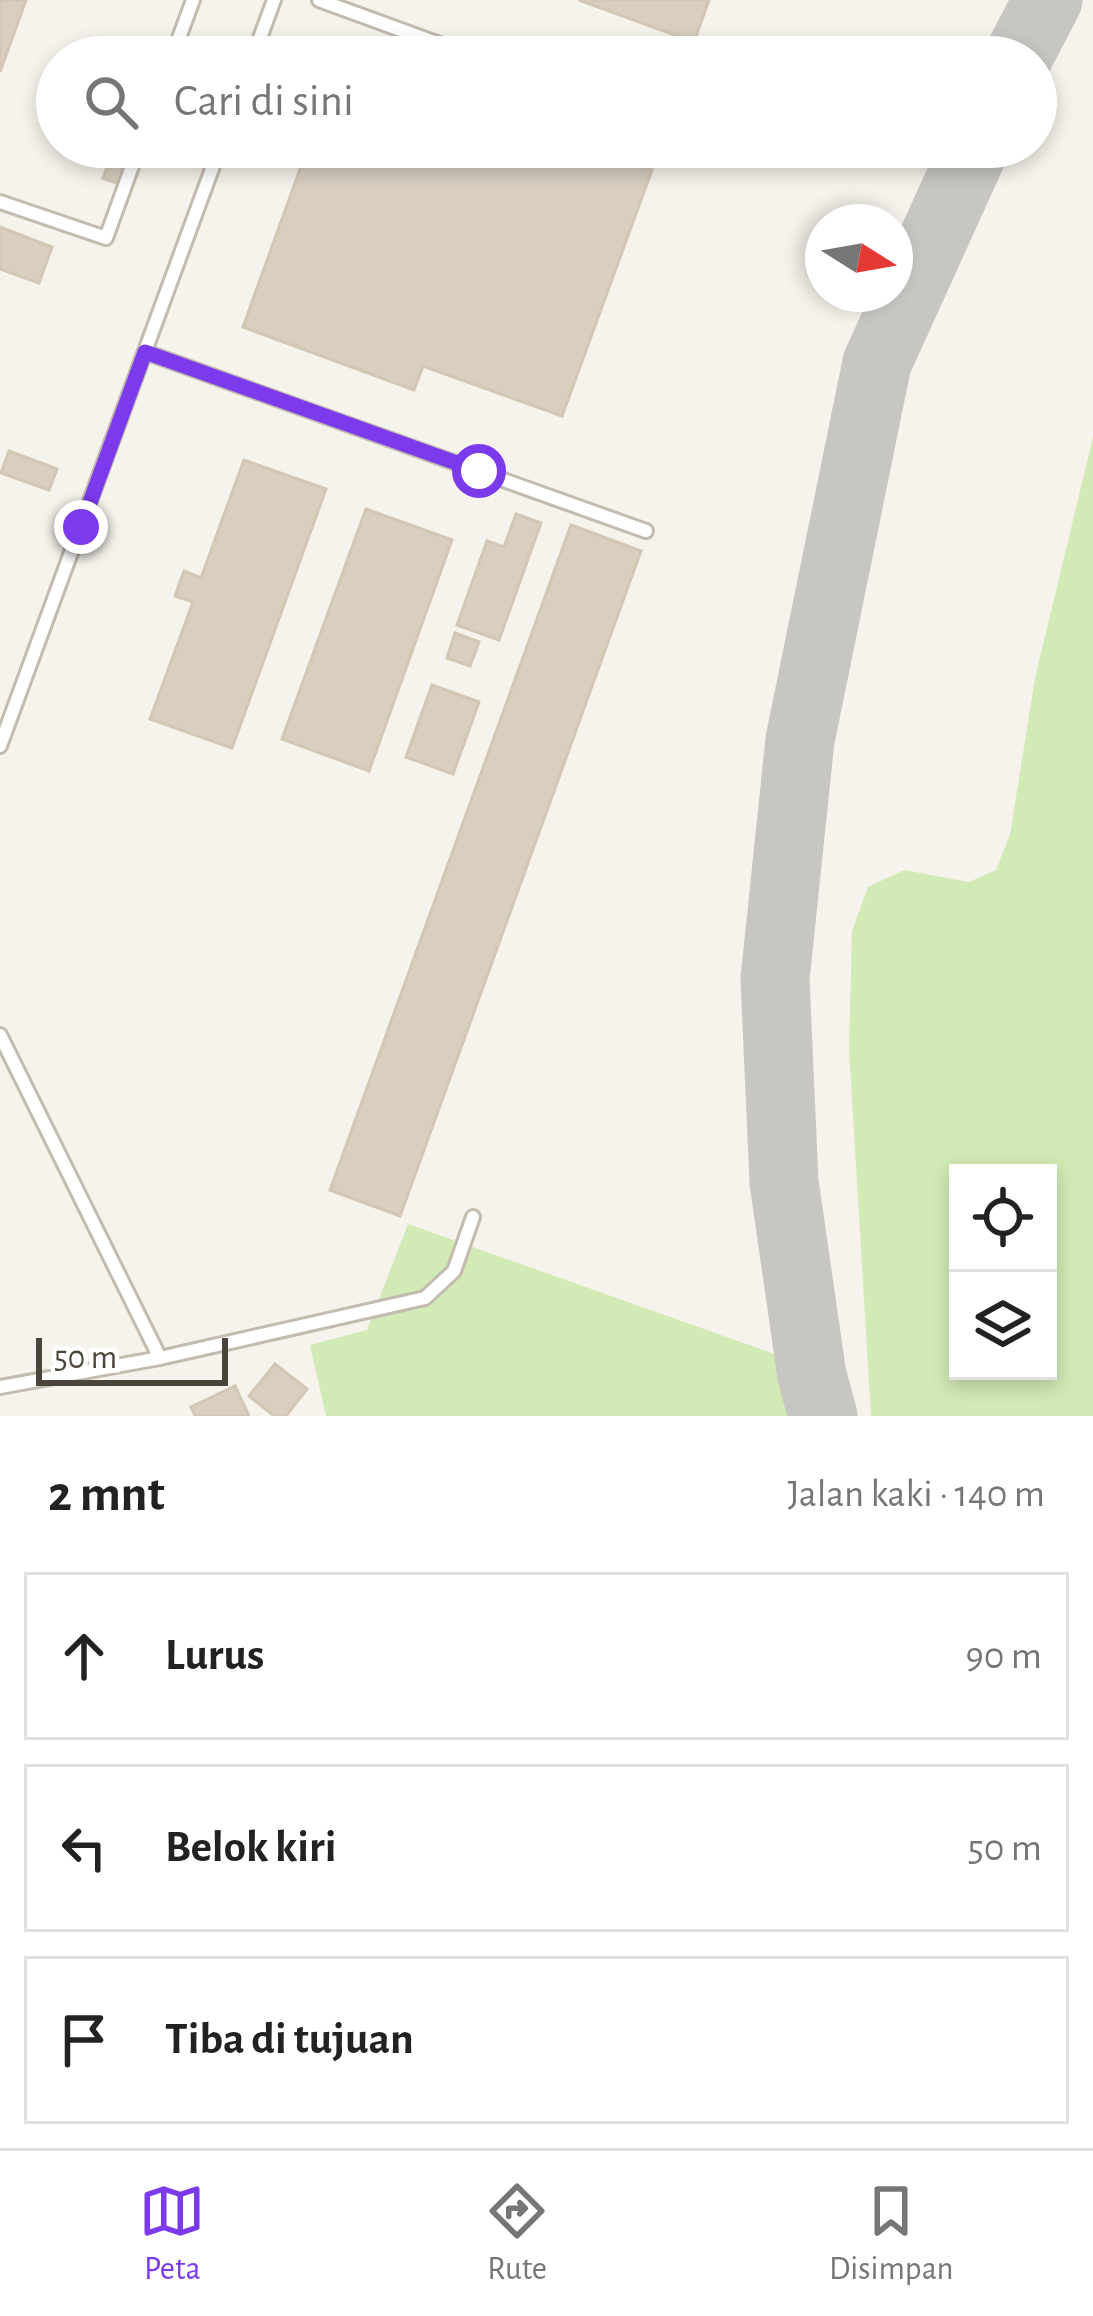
<!DOCTYPE html>
<html lang="id">
<meta charset="utf-8">
<style>
:root{--surface:#fff;--page:#f6f6f6;--text:#222;--muted:#767676;--line:#e0e0e0;--accent:#7c3aed}
body{margin:0;font-family:"Alegreya Sans",sans-serif;background:var(--page);color:var(--text)}
.controls{position:absolute;right:36px;bottom:36px;display:grid;overflow:hidden;border-radius:0px;box-shadow:0 6px 18px #0003}
.controls button{width:108px;height:108px;display:grid;place-items:center;padding:0;border:0;border-bottom:3px solid var(--line);background:var(--surface);color:var(--text);font:60px sans-serif}
.compass{position:absolute;left:805px;top:204px;width:108px;height:108px;border-radius:50%;background:var(--surface);box-shadow:0 6px 18px #0003;rotate:101deg}
.scale{position:absolute;left:36px;bottom:30px;width:192px;box-sizing:border-box;padding-left:12px;border:6px solid #4b4439;border-top:0;font-size:33px;line-height:42px;white-space:nowrap;color:#4b4439;-webkit-text-stroke:9px #fff;paint-order:stroke}
.stop{position:absolute;width:36px;height:36px;margin:-27px;border:9px solid #7c3aed;border-radius:50%;background:#fff}
.stop.end{background:#7c3aed;border-color:#fff;box-shadow:0 3px 12px #0008}
.list{margin:0;padding:0;list-style:none}
h2{display:flex;justify-content:space-between;align-items:center;height:156px;margin:0;padding:0 48px;font-size:51px}
h2 small{font-size:39px;font-weight:400;color:var(--muted)}
.list li{display:grid;grid-template-columns:78px 1fr auto;gap:36px;align-items:center;box-sizing:border-box;height:168px;margin:0 24px 24px;padding:0 24px;border:3px solid var(--line);border-radius:0px}
.list b{display:block;font-size:45px;white-space:nowrap}
.list em{font-size:39px;font-style:normal;color:var(--muted)}
.icon{flex:none;width:66px;height:66px;fill:none;stroke:currentColor;stroke-width:2;stroke-linecap:round;stroke-linejoin:round}
.map{position:relative;flex:none;width:1093px;height:1416px;overflow:hidden}
.search{position:absolute;background:var(--surface);box-shadow:0 6px 18px #0003;left:36px;right:36px;top:36px;height:132px;display:flex;align-items:center;gap:30px;box-sizing:border-box;padding:0 42px;border-radius:66px;color:var(--muted);font-size:45px}
.sheet{height:732px;background:var(--surface)}
nav{display:flex;justify-content:space-around;align-items:center;box-sizing:border-box;height:168px;border-top:3px solid var(--line);background:var(--surface);font-size:33px;color:var(--muted)}
nav a{display:grid;justify-items:center;gap:6px}
nav .on{color:var(--accent)}
.map>svg:first-child{display:block}
.green{fill:#d2eab5;fill-rule:evenodd}
.lines{fill:none;stroke-linecap:round;stroke-linejoin:round}
.taxiway{stroke:#c8c6c3;stroke-width:69}
.building{fill:#d8cfc1;stroke:#d3c7b4;stroke-width:3}
.service-casing{stroke:#c2bbae;stroke-width:18}
.service{stroke:#fff;stroke-width:12}
.route{stroke:#7c3aed;stroke-width:15}
</style>
<div class="map">
<svg width="1093" height="1416" viewBox="0 0 1093 1416">
<rect width="100%" height="100%" fill="#f6f3ec"/>
<g class="green">
<path d="M1093,437v979h-222l-22,-367 3,-118 16,-44 36,-17 65,12 27,-12 14,-35 25,-157zM958,1173h90v198h-90z"/>
<path d="M408,1224l375,133 7,59h-464l-16,-71 57,-15z"/>
</g>
<g class="lines">
<g class="taxiway">
<path d="M1018,57l30,-57"/>
<path d="M823,1416l-11,-40 -28,-194 -9,-203 25,-239 77,-377 98,-216"/>
</g>
</g>
<g class="building">
<path d="M0,0h26l-26,72z"/>
<path d="M579,0h130l-15,42z"/>
<path d="M114,147h22l-14,38 -19,-7z"/>
<path d="M308,147h280l64,23 -90,246 -139,-50 -9,24 -171,-63z"/>
<path d="M0,227l52,20 -13,36 -39,-14z"/>
<path d="M9,451l48,18 -8,21 -48,-17z"/>
<path d="M244,460l82,29 -94,259 -82,-29 43,-117 -18,-6 9,-25 17,7z"/>
<path d="M366,509l86,31 -83,231 -87,-32z"/>
<path d="M516,514l25,9 -42,117 -42,-15 30,-84 17,6z"/>
<path d="M571,525l70,26 -241,665 -70,-26z"/>
<path d="M455,633l24,9 -9,24 -23,-8z"/>
<path d="M432,685l47,17 -26,72 -47,-17z"/>
<path d="M275,1364l32,25 -21,27h-12l-25,-20z"/>
<path d="M235,1386l14,30h-54l-4,-9z"/>
</g>
<g class="lines">
<defs>
<g id="service">
<path d="M319,0l156,57"/>
<path d="M172,57l21,-57"/>
<path d="M253,57l21,-57"/>
<path d="M0,202l106,36 33,-91"/>
<path d="M145,352l501,179"/>
<path d="M0,746l220,-599"/>
<path d="M0,1035l160,323 265,-60 29,-27 19,-54"/>
<path d="M0,1387l160,-29"/>
</g>
</defs>
<use href="#service" class="service-casing"/>
<use href="#service" class="service"/>
</g>
<g class="lines">
<path class="route" d="M81,527l64,-175 334,119"/>
</g>
</svg>
<div class="controls">
<button><svg class="icon" aria-label="locate" viewBox="0 0 24 24"><circle cx="12" cy="12" r="6"/><path d="M12 2v4M12 18v4M2 12h4M18 12h4"/></svg></button>
<button><svg class="icon" aria-label="layers" viewBox="0 0 24 24"><path d="M12 4l9 5-9 5-9-5zM3 14l9 5 9-5"/></svg></button>
</div>
<svg class="compass" viewBox="-18 -18 36 36"><path d="M0-13l5 13h-10z" fill="#e53935"/><path d="M0 13l5-13h-10z" fill="#767676"/></svg>
<div class="scale">50 m</div>
<div class="stop" style="left:479px;top:471px"></div>
<div class="stop end" style="left:81px;top:527px"></div>
<div class="search"><svg class="icon" aria-label="search" viewBox="0 0 24 24"><circle cx="10" cy="10" r="6"/><path d="M15 15l6 6"/></svg>Cari di sini</div>
</div>
<section class="sheet">
<h2>2 mnt<small>Jalan kaki · 140 m</small></h2>
<ul class="list">
<li><svg class="icon" aria-label="ahead" viewBox="0 0 24 24"><path d="M12 20V5M6 11l6-6 6 6"/></svg><div><b>Lurus</b></div><em>90 m</em></li>
<li><svg class="icon" aria-label="left" viewBox="0 0 24 24"><path d="M17 20v-9H6M10 6l-5 5 5 5"/></svg><div><b>Belok kiri</b></div><em>50 m</em></li>
<li><svg class="icon" aria-label="arrive" viewBox="0 0 24 24"><path d="M6 21V4h12l-3 4 3 4H6"/></svg><div><b>Tiba di tujuan</b></div></li>
</ul>
</section>
<nav>
<a class="on"><svg class="icon" aria-label="map" viewBox="0 0 24 24"><path d="M3 6l6-2 6 2 6-2v14l-6 2-6-2-6 2zM9 4v14M15 6v14"/></svg>Peta</a>
<a><svg class="icon" aria-label="directions" viewBox="0 0 24 24"><path d="M12 3l9 9-9 9-9-9zM9 14v-3h6M13 9l2 2-2 2"/></svg>Rute</a>
<a><svg class="icon" aria-label="saved" viewBox="0 0 24 24"><path d="M7 4h10v16l-5-4-5 4z"/></svg>Disimpan</a>
</nav>
